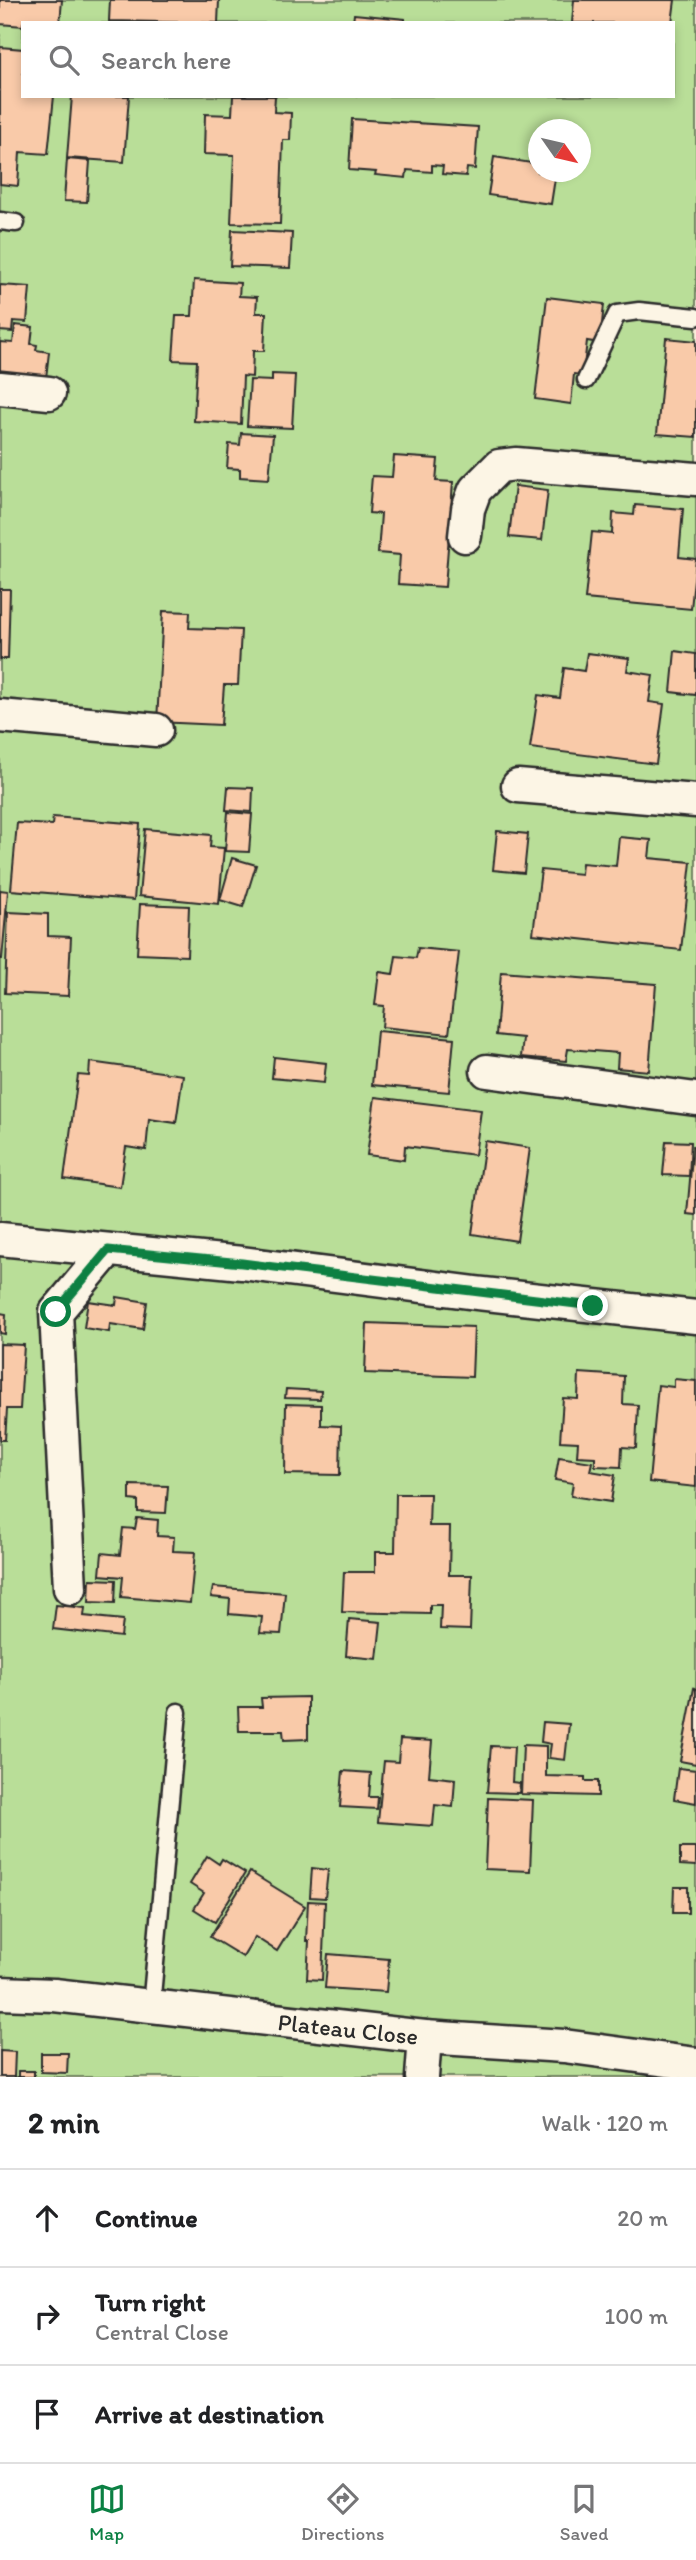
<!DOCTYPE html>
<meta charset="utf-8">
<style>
:root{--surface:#fff;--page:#f6f6f6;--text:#202124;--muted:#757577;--line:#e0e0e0;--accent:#0b8043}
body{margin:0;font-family:Itim,sans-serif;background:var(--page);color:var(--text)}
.compass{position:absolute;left:528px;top:119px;width:63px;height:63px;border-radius:50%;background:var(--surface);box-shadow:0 4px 10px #0003;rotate:124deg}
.stop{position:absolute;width:21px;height:21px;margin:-16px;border:5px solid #0b8043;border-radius:50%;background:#fff}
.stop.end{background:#0b8043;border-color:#fff;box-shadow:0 2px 7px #0008}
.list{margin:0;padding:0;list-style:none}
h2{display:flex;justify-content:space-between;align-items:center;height:91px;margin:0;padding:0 28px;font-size:30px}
h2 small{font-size:23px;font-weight:400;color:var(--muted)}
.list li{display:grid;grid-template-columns:46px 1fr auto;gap:21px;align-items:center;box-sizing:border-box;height:98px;padding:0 28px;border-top:2px solid var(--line)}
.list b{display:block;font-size:26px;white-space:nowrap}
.list p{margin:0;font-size:23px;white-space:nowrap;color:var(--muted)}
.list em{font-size:23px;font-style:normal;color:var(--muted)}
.icon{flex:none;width:38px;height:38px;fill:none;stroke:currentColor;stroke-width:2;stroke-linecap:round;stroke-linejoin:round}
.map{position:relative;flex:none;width:696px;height:2077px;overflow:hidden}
.search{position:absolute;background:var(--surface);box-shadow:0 4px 10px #0003;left:21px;right:21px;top:21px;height:77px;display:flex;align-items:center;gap:18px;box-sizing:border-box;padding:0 24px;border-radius:0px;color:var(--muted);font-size:26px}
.sheet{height:385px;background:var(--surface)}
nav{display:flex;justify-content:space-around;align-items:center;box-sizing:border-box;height:98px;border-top:2px solid var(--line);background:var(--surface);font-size:19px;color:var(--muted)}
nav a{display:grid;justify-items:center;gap:4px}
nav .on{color:var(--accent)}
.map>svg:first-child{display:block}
.green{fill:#b9de98;stroke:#728462;stroke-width:2;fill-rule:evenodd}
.building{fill:#f9caa9;stroke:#2b2b2b;stroke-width:2}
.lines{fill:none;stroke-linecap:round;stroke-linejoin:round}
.service-casing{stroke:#2b2b2b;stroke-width:21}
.minor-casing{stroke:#2b2b2b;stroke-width:37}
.service{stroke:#fcf5e5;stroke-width:16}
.minor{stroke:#fcf5e5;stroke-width:32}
.route{stroke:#0b8043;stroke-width:9}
.labels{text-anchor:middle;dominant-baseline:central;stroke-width:5;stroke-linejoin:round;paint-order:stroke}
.street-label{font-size:24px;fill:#2b2b2b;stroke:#fcf5e5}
</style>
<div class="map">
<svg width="696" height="2077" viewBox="0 0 696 2077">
<rect width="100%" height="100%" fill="#fbecd9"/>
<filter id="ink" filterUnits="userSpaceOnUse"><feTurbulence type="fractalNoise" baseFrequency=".0143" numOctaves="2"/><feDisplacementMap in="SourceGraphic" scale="14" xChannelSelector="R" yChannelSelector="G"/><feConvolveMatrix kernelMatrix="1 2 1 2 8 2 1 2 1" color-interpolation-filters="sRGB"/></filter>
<g filter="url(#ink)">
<path class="green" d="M0,0h696v2077h-696zM23,23h650v73h-650zM538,130h42v42h-42z"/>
<g class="building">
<path d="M0,0h62l-2,23h-37v3l-23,-2z"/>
<path d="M110,0h109l-1,23 -109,-2z"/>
<path d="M574,0h101l-3,23h-100z"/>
<path d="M354,14l51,5v4h-52z"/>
<path d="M0,47l23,2v47h31l-6,58 -28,-2 -2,34 -18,-2z"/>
<path d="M72,96h57l-5,66 -57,-4z"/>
<path d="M233,96h42l-1,16 17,1 -1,27h-7l-3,84 -49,-1 3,-68 -30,-1 1,-40 27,1z"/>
<path d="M352,119l126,8 -3,42 -8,-1 -1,8 -24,-2 1,-8 -11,-1v7l-25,-2 -1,8 -31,-3 1,-3 -27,-2z"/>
<path d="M494,157l44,7v8h18l-5,32 -63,-9z"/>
<path d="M67,159l23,2 -3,41 -23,-1z"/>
<path d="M232,230l60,3 -2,35 -60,-2z"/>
<path d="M194,280l46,3 -1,13 18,1 -1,16h10l-2,38h-11l-1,26 -9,-1 -2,48 -47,-3 3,-60 -24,-1 3,-44h16z"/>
<path d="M0,285l30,2 -3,35 -14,-1 -1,11 -12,-1z"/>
<path d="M547,297l57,7 -4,39 -13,-2 -4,34 -9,-1 -3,30 -36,-5z"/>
<path d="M15,325l18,2 -2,17 6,1 -1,5 13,2 -3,26 -46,-4v-32l13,1z"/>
<path d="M666,338l30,3v96l-39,-3z"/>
<path d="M272,374l23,1 -3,53 -45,-2 3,-46 22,1z"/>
<path d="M241,433l32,2 -4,44 -29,-2v-8l-13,-1 2,-24 11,1z"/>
<path d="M394,456l44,3 -2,22 17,1 -8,105 -47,-3 2,-29 -22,-2 3,-39 -12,-1 3,-37 20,1z"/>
<path d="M515,486l33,4 -6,50 -33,-3z"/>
<path d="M635,505l48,4 -4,48 17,2 -5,50 -106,-10 7,-67 20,2 1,-21 21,2z"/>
<path d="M0,589h10l-2,70h-8z"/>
<path d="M163,611l27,1 -1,16 52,2 -3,55h-14l-3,40 -64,-3z"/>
<path d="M675,651l21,3v41l-25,-3z"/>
<path d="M587,653l42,5 -2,13 26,4 -4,27 15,2 -8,60 -126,-16 8,-53 22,3 4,-30 20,3z"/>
<path d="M228,787l25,1 -1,24 -26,-2z"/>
<path d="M228,812l24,2 -3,38 -24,-1z"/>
<path d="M53,817l87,7 -6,76 -123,-10 6,-67 35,2z"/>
<path d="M145,829l66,6 -1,12 14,1 -5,56 -80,-8z"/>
<path d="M497,831l31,3 -4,39 -31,-3z"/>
<path d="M619,837l32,3 -2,18 42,4 -10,88 -148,-16 8,-64 40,4 1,-11 34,3z"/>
<path d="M232,858l24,7 -13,42 -23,-7z"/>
<path d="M0,890l8,1 -6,68h-2z"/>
<path d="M140,904l49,2 -2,50 -50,-2z"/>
<path d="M8,912l40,2v22l23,1 -3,59 -63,-3z"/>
<path d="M418,948l41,4 -10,82 -67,-7 2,-21 -9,-1 4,-33 14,2 3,-18 20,2z"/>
<path d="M501,972l155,12 -7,87 -32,-3 1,-15 -50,-4 -2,12 -45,-4 2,-19 -27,-3z"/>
<path d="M377,1031l77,7 -5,54 -77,-7z"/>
<path d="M274,1057l52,6 -2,20 -52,-5z"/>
<path d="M90,1062l93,13 -7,48 -27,-4 -3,31 -20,-3 -6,40 -56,-8 14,-104 11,1z"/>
<path d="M375,1097l106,13 -6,45 -70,-9 -1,14 -37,-5z"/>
<path d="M485,1141l45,7 -13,93 -45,-7z"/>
<path d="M666,1141l25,1 -2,34 -26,-1z"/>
<path d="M693,1146h3v69l-9,-1z"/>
<path d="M117,1297l30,5 -4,27 -33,-5 -1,8 -25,-4 4,-27 28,4z"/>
<path d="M0,1313l6,1 -1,20 -5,-1z"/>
<path d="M367,1323l107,4 -2,50 -107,-4z"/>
<path d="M0,1344l24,1 -4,64h-13l-2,31h-5z"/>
<path d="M579,1373l45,3 -1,28 15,1 -2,43 -14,-1 -1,20 -26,-1v-9l-18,-1 1,-14 -18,-1 3,-43 15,1z"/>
<path d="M674,1379l22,2v106l-47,-5 9,-97 16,2z"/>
<path d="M286,1389l35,2 -1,8 -35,-1z"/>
<path d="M286,1404l35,1v20l20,1 -1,49 -55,-1z"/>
<path d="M559,1457l33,5 -2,9 25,4 -4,27 -40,-6 2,-13 -18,-3z"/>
<path d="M130,1485l38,1 -2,27 -28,-1v-11l-8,-1z"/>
<path d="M396,1494h34l-1,32h21l-1,49h23l-2,55 -30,-1 1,-24h-11v9l-88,-2 2,-40h31v-20h20z"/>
<path d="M137,1518l21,2 -1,16 17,1 -1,14 22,1 -5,51 -69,-6 2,-20 -23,-2 2,-22 18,2 3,-27 12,1z"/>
<path d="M90,1579l26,1 -1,23 -26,-1z"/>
<path d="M213,1587l72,6 -4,41 -21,-1 2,-16 -33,-3 1,-15 -19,-2z"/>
<path d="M56,1605l29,3 -1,8 39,4 -2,17 -68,-8z"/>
<path d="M349,1619l32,3 -4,37 -31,-3z"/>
<path d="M694,1688l2,1v75l-16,-3z"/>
<path d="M308,1697v42l-24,1 -1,-9h-44l-1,-24h24l-1,-9z"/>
<path d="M543,1722l26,2 -4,36 -16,-2 2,-14 -10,-2z"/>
<path d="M400,1739l32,2 -3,35 26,3 -2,28 -18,-2 -2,21 -55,-4 6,-61 14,1z"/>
<path d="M523,1745l23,1v30l39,1v4h13v15l-77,-2z"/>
<path d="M491,1746l23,1 -2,35 8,1 -1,10 -32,-1z"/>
<path d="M678,1768l18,2v33l-22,-4z"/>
<path d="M343,1771l28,2 -2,24h9l-1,12 -37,-2z"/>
<path d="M488,1798l45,2 -3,71 -45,-2z"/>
<path d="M680,1848h16v18l-16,-1z"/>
<path d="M207,1856l12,8 3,-5 23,14 -30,49 -21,-13 10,-16 -14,-9z"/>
<path d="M312,1868l16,2 -3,28 -15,-1z"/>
<path d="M250,1872l55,34 -28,45 -22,-14 -12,20 -33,-20z"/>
<path d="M674,1887h14v26h-15z"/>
<path d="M308,1901l17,1 -3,78 -15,-1 2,-38h-3z"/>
<path d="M328,1954l61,5 -3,33 -61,-4z"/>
<path d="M0,2051l15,1 -1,25h-14z"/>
<path d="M41,2053h27l-1,20 -26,-1z"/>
<rect x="18" y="2071" width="16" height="6"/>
</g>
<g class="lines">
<defs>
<g id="service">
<path d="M0,221l16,2"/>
<path d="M586,380l31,-66 22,-3 57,6"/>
<path d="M151,2007l27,-295"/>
</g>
<g id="minor">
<path d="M0,388l49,5"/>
<path d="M465,536l3,-27 7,-19 24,-24 17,-2 180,15"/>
<path d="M0,716l156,14"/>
<path d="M518,786l178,15"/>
<path d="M487,1071l209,28"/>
<path d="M0,1239l242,24 234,30 220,24"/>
<path d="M70,1588l-14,-276 52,-62"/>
<path d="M0,1993l54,2 371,42 139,9 132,18"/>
<path d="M422,2077l3,-40"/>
</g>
</defs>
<use href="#service" class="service-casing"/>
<use href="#minor" class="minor-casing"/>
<use href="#service" class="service"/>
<use href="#minor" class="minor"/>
</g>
</g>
<g class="lines" filter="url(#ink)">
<path class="route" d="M56,1312l52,-62 134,13 351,43"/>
</g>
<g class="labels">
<g class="street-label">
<text transform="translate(348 2029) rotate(6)">Plateau Close</text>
</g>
</g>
</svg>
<svg class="compass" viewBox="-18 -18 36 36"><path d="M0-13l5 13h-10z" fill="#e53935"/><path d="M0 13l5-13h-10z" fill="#757577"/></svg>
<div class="stop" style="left:56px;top:1312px"></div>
<div class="stop end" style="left:593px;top:1306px"></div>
<div class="search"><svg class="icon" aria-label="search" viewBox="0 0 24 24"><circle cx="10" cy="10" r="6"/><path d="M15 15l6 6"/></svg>Search here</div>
</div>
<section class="sheet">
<h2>2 min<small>Walk · 120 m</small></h2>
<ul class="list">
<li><svg class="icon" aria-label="ahead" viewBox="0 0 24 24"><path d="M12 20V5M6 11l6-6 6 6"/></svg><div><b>Continue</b></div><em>20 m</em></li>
<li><svg class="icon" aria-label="right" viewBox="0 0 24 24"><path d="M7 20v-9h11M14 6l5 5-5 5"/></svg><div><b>Turn right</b><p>Central Close</p></div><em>100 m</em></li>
<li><svg class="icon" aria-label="arrive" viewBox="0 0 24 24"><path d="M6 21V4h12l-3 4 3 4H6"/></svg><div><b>Arrive at destination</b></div></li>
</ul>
</section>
<nav>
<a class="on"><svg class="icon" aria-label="map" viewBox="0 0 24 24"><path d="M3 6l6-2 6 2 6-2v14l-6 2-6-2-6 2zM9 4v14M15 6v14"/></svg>Map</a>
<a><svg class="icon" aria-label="directions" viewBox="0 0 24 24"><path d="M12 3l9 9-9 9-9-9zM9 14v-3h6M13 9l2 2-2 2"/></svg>Directions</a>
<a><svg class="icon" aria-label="saved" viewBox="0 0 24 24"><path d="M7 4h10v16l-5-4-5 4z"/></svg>Saved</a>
</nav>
